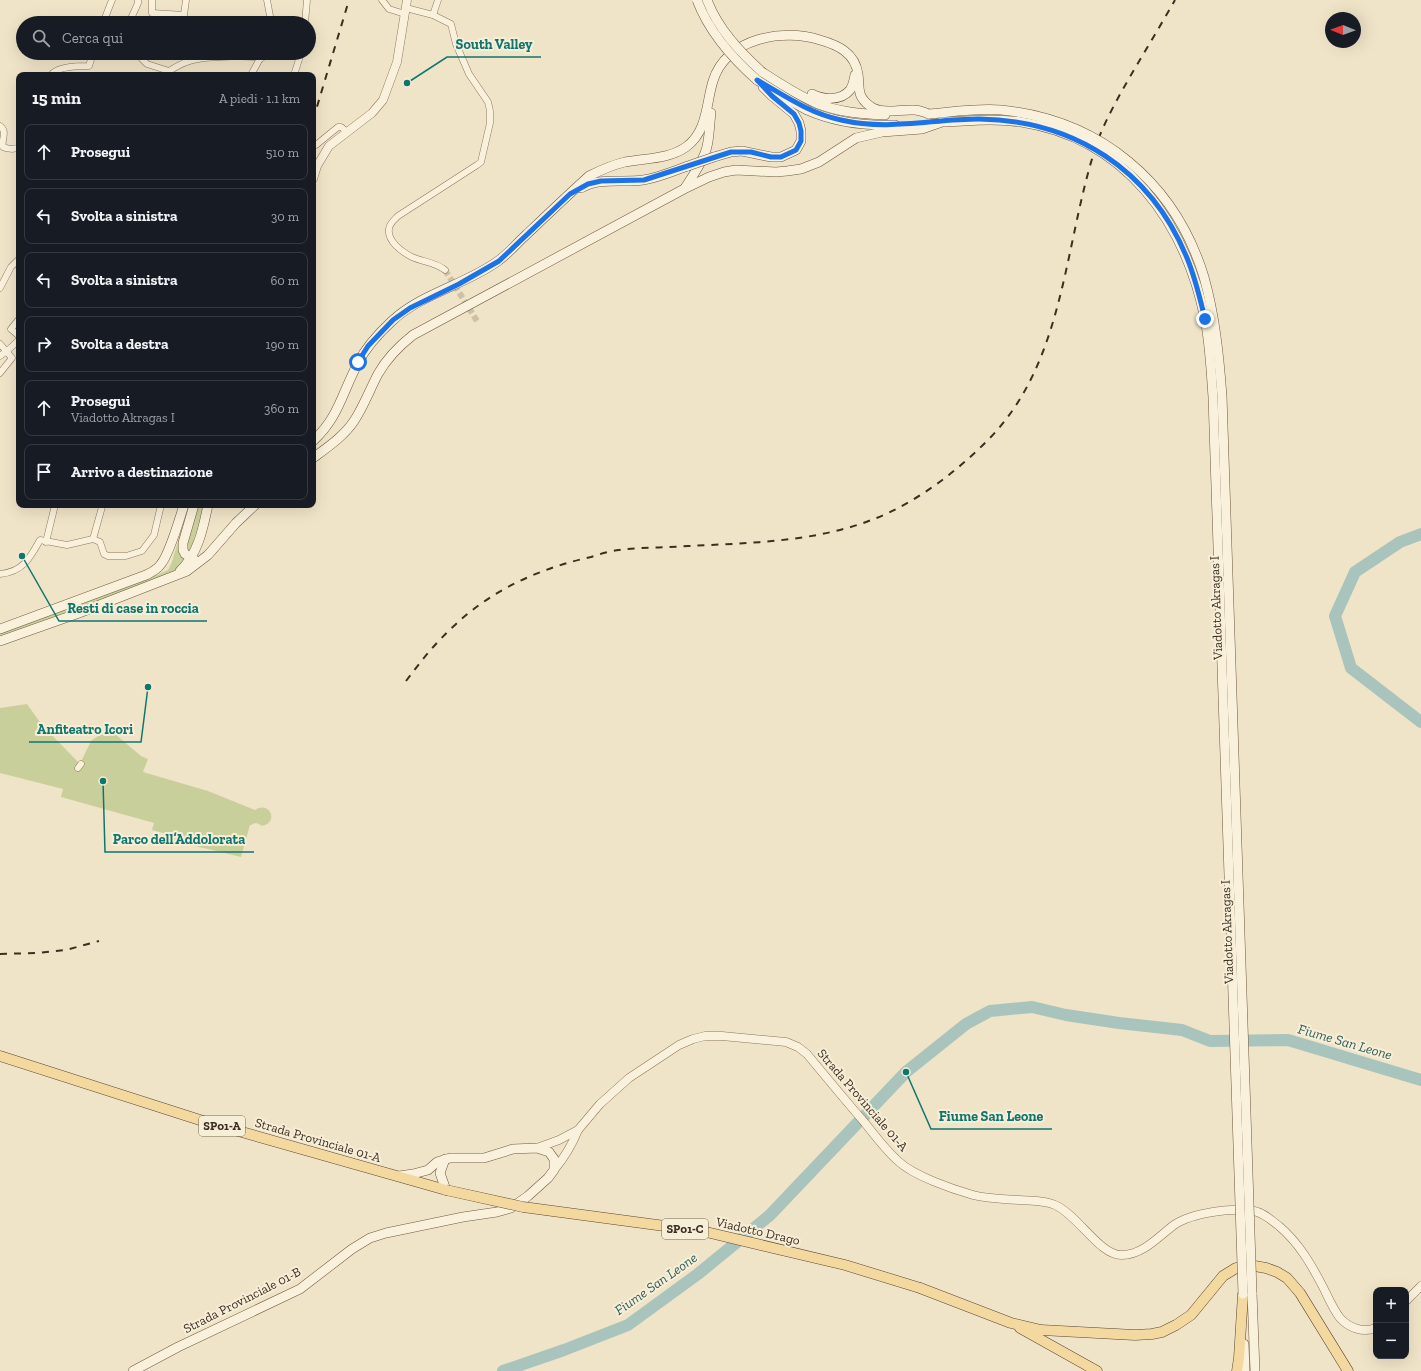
<!DOCTYPE html>
<html lang="it">
<meta charset="utf-8">
<style>
:root{--surface:#171b24;--page:#20242c;--text:#f1f3f6;--muted:#9ea1a6;--line:#363941}
body{margin:0;font-family:"Zilla Slab",serif;background:var(--page);color:var(--text)}
.controls{position:absolute;right:12px;bottom:12px;display:grid;overflow:hidden;border-radius:8px;box-shadow:0 4px 16px #0002}
.controls button{width:36px;height:36px;display:grid;place-items:center;padding:0;border:0;border-bottom:1px solid var(--line);background:var(--surface);color:var(--text);font:20px sans-serif}
.compass{position:absolute;left:1325px;top:12px;width:36px;height:36px;border-radius:50%;background:var(--surface);box-shadow:0 4px 16px #0002;rotate:271deg}
.stop{position:absolute;width:12px;height:12px;margin:-9px;border:3px solid #1a73e8;border-radius:50%;background:#fff}
.stop.end{background:#1a73e8;border-color:#fff;box-shadow:0 1px 4px #0008}
.list{margin:0;padding:0;list-style:none}
h2{display:flex;justify-content:space-between;align-items:center;height:52px;margin:0;padding:0 16px;font-size:17px}
h2 small{font-size:13px;font-weight:400;color:var(--muted)}
.list li{display:grid;grid-template-columns:26px 1fr auto;gap:12px;align-items:center;box-sizing:border-box;height:56px;margin:0 8px 8px;padding:0 8px;border:1px solid var(--line);border-radius:8px}
.list b{display:block;font-size:15px;white-space:nowrap}
.list p{margin:0;font-size:13px;white-space:nowrap;color:var(--muted)}
.list em{font-size:13px;font-style:normal;color:var(--muted)}
.icon{flex:none;width:22px;height:22px;fill:none;stroke:currentColor;stroke-width:2;stroke-linecap:round;stroke-linejoin:round}
.map{position:relative;flex:none;width:1421px;height:1371px;overflow:hidden}
.search{position:absolute;background:var(--surface);box-shadow:0 4px 16px #0002;left:16px;top:16px;width:300px;height:44px;display:flex;align-items:center;gap:10px;box-sizing:border-box;padding:0 14px;border-radius:22px;color:var(--muted);font-size:15px}
.panel{position:absolute;background:var(--surface);box-shadow:0 4px 16px #0002;left:16px;top:72px;width:300px;height:436px;border-radius:8px}
.map>svg:first-child{display:block}
.green{fill:#c9cf9b}
.lines{fill:none;stroke-linecap:round;stroke-linejoin:round}
.river{stroke:#a9c4bc;stroke-width:12}
.minor-tunnel{stroke:#ccc0a6;stroke-width:6;stroke-dasharray:6 3;stroke-linecap:butt}
.minor-casing{stroke:#8d765c;stroke-width:7}
.tertiary-casing{stroke:#8d765c;stroke-width:9}
.secondary-casing{stroke:#6f573f;stroke-width:10}
.primary-casing{stroke:#5b4430;stroke-width:11}
.minor{stroke:#faf1dc;stroke-width:6}
.tertiary{stroke:#faf1dc;stroke-width:8}
.secondary{stroke:#faf1dc;stroke-width:9}
.primary{stroke:#f3d9a0;stroke-width:10}
.rail{stroke:#3d2e20;stroke-width:2;stroke-dasharray:7 7;stroke-linecap:butt}
.secondary-bridge-casing{stroke:#6f573f;stroke-width:10;stroke-linecap:butt}
.primary-bridge-casing{stroke:#5b4430;stroke-width:11;stroke-linecap:butt}
.secondary-bridge{stroke:#faf1dc;stroke-width:9}
.primary-bridge{stroke:#f3d9a0;stroke-width:10}
.route{stroke:#1a73e8;stroke-width:5}
.labels{text-anchor:middle;dominant-baseline:central;stroke-width:4;stroke-linejoin:round;paint-order:stroke}
.shield{fill:#f7eed8;stroke:#756857;stroke-width:1}
.shield-label{font-size:12px;font-weight:bold;fill:#3d2e20}
.street-label{font-size:13px;fill:#3d2e20;stroke:#f7eed8}
.water-label{font-size:14px;font-style:italic;fill:#2f5d5a;stroke:#f7eed8}
.leader{fill:none;stroke:#0f766e;stroke-width:1.5}
.callout-dot{fill:#0f766e;stroke:#f7eed8;stroke-width:1.5}
.callout-label{font-size:14px;text-anchor:middle;font-weight:bold;fill:#0f766e;stroke:#f7eed8;stroke-width:4;stroke-linejoin:round;paint-order:stroke}
</style>
<div class="map">
<svg width="1421" height="1371" viewBox="0 0 1421 1371">
<rect width="100%" height="100%" fill="#f0e4c8"/>
<g class="green">
<path d="M199,505h5l-12,41 -2,6h-2l-1,-6z"/>
<path d="M188,506h2l-4,53 -12,12 -27,12 -147,53v-4l146,-52 22,-10 4,-8z"/>
<path d="M27,704l15,21 38,39 7,-15 5,-9 8,-5 8,-2 7,1 26,22 7,3 -5,13 65,19 47,19c14,-9 23,10 10,15 -4,2 -5,-1 -9,-2 -2,0 -4,2 -6,2l-9,32 -75,-18 1,-5 -15,-4 2,-7 -93,-26 2,-8 -63,-16v-65z"/>
</g>
<g class="lines">
<g class="river">
<path d="M1421,534l-21,8 -45,30 -20,44 16,52 70,54"/>
<path d="M503,1371l61,-21 64,-25 70,-51 72,-59 136,-143 60,-48 24,-13 42,-4 34,8 53,8 63,7 28,11 78,-1 133,40"/>
</g>
<path class="minor-tunnel" d="M445,270l32,51"/>
<defs>
<g id="minor">
<path d="M152,0v13l32,2 2,-15"/>
<path d="M267,0l3,16v7"/>
<path d="M382,0l7,9 16,5"/>
<path d="M406,8l27,7 18,9 5,20 13,30 19,28 2,9v12l-9,39 -4,3 -79,51c-4,4 -9,8 -9,13 -2,12 13,23 23,28 11,5 23,5 33,13"/>
<path d="M433,15l5,-15"/>
<path d="M103,23l9,-23"/>
<path d="M129,23l9,-20v-3"/>
<path d="M305,23l2,-23"/>
<path d="M142,59l5,5 22,7"/>
<path d="M169,71c8,-5 20,-11 29,-12 11,-2 55,-4 64,-1"/>
<path d="M51,75c6,-9 27,-9 38,-9l4,-13"/>
<path d="M251,75l12,-22"/>
<path d="M294,75l7,-22"/>
<path d="M0,126c8,6 1,13 3,21 4,2 12,3 16,0"/>
<path d="M313,146l3,-1 22,-18h3l5,4"/>
<path d="M0,288l11,-21 8,-8"/>
<path d="M19,319l-8,10 8,7"/>
<path d="M0,344l12,14 -12,15"/>
<path d="M0,356l7,-5 12,-11"/>
<path d="M93,539l7,3 4,12 4,2h18l16,-5 12,-16 7,-30"/>
<path d="M93,539l9,-32"/>
<path d="M46,542l9,-37"/>
<path d="M0,574c23,-2 30,-16 40,-34l27,5 26,-6"/>
<path d="M78,768l3,-4"/>
</g>
<g id="tertiary">
<path d="M313,179l4,-13 12,-20 43,-33 11,-13 14,-38 10,-62"/>
<path d="M537,1148l22,-8 19,-10 22,-26 29,-26 50,-33 14,-6 12,-3h17l64,6 12,5 9,7c19,23 38,46 58,69 10,13 21,27 33,38 16,15 54,28 75,34 15,4 31,4 46,5 12,1 25,0 36,5 23,10 45,51 67,50 21,0 37,-19 52,-30 17,-12 60,-18 80,-14 10,2 17,9 25,15 20,17 32,38 44,61 5,10 10,22 17,31 9,10 23,15 36,10"/>
<path d="M554,1170c11,-13 18,-25 24,-40"/>
<path d="M1406,1301l15,-15"/>
</g>
<g id="secondary">
<path d="M762,72c17,11 35,23 54,31 22,9 45,11 69,12"/>
<path d="M757,80c16,10 33,21 50,30 27,12 59,16 88,15"/>
<path d="M812,94c11,6 29,7 38,-4 3,-4 4,-10 5,-15"/>
<path d="M714,157l17,-5 11,-1 29,6h10l15,-7 5,-9v-10l-2,-8 -5,-9 -22,-18 -9,-9"/>
<path d="M581,188c19,-11 41,-5 62,-8 15,-2 30,-9 45,-14"/>
<path d="M685,188c7,-11 15,-22 20,-35 5,-12 4,-27 6,-40"/>
<path d="M313,441c26,-24 29,-48 45,-78 8,-16 21,-30 34,-42 30,-28 73,-36 106,-60 10,-7 19,-18 29,-27 20,-19 41,-39 62,-58 12,-6 23,-11 36,-14 21,-4 44,-3 61,-15 22,-16 20,-44 27,-66 13,-43 70,-53 107,-41 18,5 35,13 38,34 2,13 -2,22 12,32 12,9 30,3 44,4 5,0 10,2 15,4"/>
<path d="M313,458c15,-11 31,-22 41,-37 10,-15 16,-32 24,-47 9,-16 21,-28 35,-39l271,-146 25,-12 15,-5 12,-2 40,2 11,-1 14,-2 18,-7 37,-24 26,-6 40,-3 20,-7"/>
<path d="M194,505l-11,38v7l2,4 10,6"/>
<path d="M180,571c18,-17 23,-42 28,-66"/>
<path d="M0,629l146,-54c6,-3 11,-5 15,-11 9,-11 18,-44 23,-59"/>
<path d="M0,641l79,-28 108,-42 21,-16 28,-32 19,-18"/>
<path d="M445,1159l-5,14 6,17"/>
<path d="M1252,1293l3,78"/>
<path d="M1244,1344l1,27"/>
<path d="M133,1371l45,-24 122,-58 52,-40 18,-11 16,-5 77,-16 34,-5 14,-4 17,-12 20,-18 6,-8v-11l-5,-7 -12,-4 -24,1 -29,9h-34l-13,4 -9,8 -15,4 -14,2"/>
</g>
<g id="primary">
<path d="M0,1056l203,65 243,69"/>
<path d="M920,1288l91,35 30,7 94,5 17,-1 10,-2 14,-7 15,-10 32,-39 13,-8 13,-3 17,3 11,4 10,6 13,15 48,78"/>
<path d="M1020,1328l77,43"/>
<path d="M1237,1371l2,-13 4,-64"/>
</g>
</defs>
<use href="#minor" class="minor-casing"/>
<use href="#tertiary" class="tertiary-casing"/>
<use href="#secondary" class="secondary-casing"/>
<use href="#primary" class="primary-casing"/>
<use href="#minor" class="minor"/>
<use href="#tertiary" class="tertiary"/>
<use href="#secondary" class="secondary"/>
<use href="#primary" class="primary"/>
<g class="rail">
<path d="M313,120l36,-120"/>
<path d="M406,681c15,-20 30,-39 49,-56 38,-36 86,-57 136,-68 9,-3 19,-6 28,-7 23,-3 46,-2 69,-4 62,-3 128,-4 186,-27 41,-16 81,-46 112,-77 81,-80 77,-200 112,-302 7,-18 16,-35 25,-51 17,-30 35,-59 52,-89"/>
<path d="M0,954l37,-1 29,-3 33,-9"/>
</g>
<defs>
<g id="secondary-bridge">
<path d="M697,0c12,32 35,58 60,80"/>
<path d="M707,0c11,29 33,52 55,72"/>
<path d="M929,114c23,-2 49,-6 72,-4 99,10 174,72 203,167 11,39 15,79 18,119l30,897"/>
<path d="M942,122c26,-1 52,-4 79,0 104,16 164,99 184,197 5,25 6,52 8,78l30,897"/>
<path d="M688,166l26,-9"/>
</g>
<path id="primary-bridge" d="M446,1190l77,17 179,24 143,34 75,23"/>
</defs>
<use href="#secondary-bridge" class="secondary-bridge-casing"/>
<use href="#primary-bridge" class="primary-bridge-casing"/>
<use href="#secondary-bridge" class="secondary-bridge"/>
<use href="#primary-bridge" class="primary-bridge"/>
</g>
<g class="lines">
<path class="route" d="M358,362l10,-16 25,-26 17,-12 49,-24 40,-23 71,-67 18,-10 13,-3 43,-1 87,-28h20l20,5h10l15,-7 5,-9v-10l-2,-8 -5,-9 -22,-18 -15,-16c28,16 52,33 84,40 48,11 91,-1 138,-1 95,1 172,51 208,139 8,19 13,40 18,61"/>
</g>
<g class="labels">
<g class="shield">
<rect x="199" y="1116" width="46" height="20" rx="3"/>
<rect x="662" y="1219" width="46" height="20" rx="3"/>
</g>
<g class="shield-label">
<text x="222" y="1126">SP01-A</text>
<text x="685" y="1229">SP01-C</text>
</g>
<g class="street-label">
<text transform="translate(1216 608) rotate(-92)">Viadotto Akragas I</text>
<text transform="translate(1227 932) rotate(-92)">Viadotto Akragas I</text>
<text transform="translate(863 1100) rotate(49)">Strada Provinciale 01-A</text>
<text transform="translate(318 1140) rotate(16)">Strada Provinciale 01-A</text>
<text transform="translate(758 1231) rotate(13)">Viadotto Drago</text>
<text transform="translate(242 1300) rotate(-27)">Strada Provinciale 01-B</text>
</g>
<g class="water-label">
<text transform="translate(1345 1042) rotate(16)">Fiume San Leone</text>
<text transform="translate(656 1284) rotate(-35)">Fiume San Leone</text>
</g>
</g>
<path class="leader" d="M407 83L447 57H541M22 556L59 621H207M148 687L141 742H29M103 781L105 852H254M906 1072L931 1129H1052"/>
<g class="callout-dot">
<circle cx="407" cy="83" r="4"/>
<circle cx="22" cy="556" r="4"/>
<circle cx="148" cy="687" r="4"/>
<circle cx="103" cy="781" r="4"/>
<circle cx="906" cy="1072" r="4"/>
</g>
<g class="callout-label">
<text x="494" y="49">South Valley</text>
<text x="133" y="613">Resti di case in roccia</text>
<text x="85" y="734">Anfiteatro Icori</text>
<text x="179" y="844">Parco dell’Addolorata</text>
<text x="991" y="1121">Fiume San Leone</text>
</g>
</svg>
<div class="controls">
<button>+</button>
<button>−</button>
</div>
<svg class="compass" viewBox="-18 -18 36 36"><path d="M0-13l5 13h-10z" fill="#e53935"/><path d="M0 13l5-13h-10z" fill="#9ea1a6"/></svg>
<div class="stop" style="left:358px;top:362px"></div>
<div class="stop end" style="left:1205px;top:319px"></div>
<div class="search"><svg class="icon" aria-label="search" viewBox="0 0 24 24"><circle cx="10" cy="10" r="6"/><path d="M15 15l6 6"/></svg>Cerca qui</div>
<section class="panel">
<h2>15 min<small>A piedi · 1.1 km</small></h2>
<ul class="list">
<li><svg class="icon" aria-label="ahead" viewBox="0 0 24 24"><path d="M12 20V5M6 11l6-6 6 6"/></svg><div><b>Prosegui</b></div><em>510 m</em></li>
<li><svg class="icon" aria-label="left" viewBox="0 0 24 24"><path d="M17 20v-9H6M10 6l-5 5 5 5"/></svg><div><b>Svolta a sinistra</b></div><em>30 m</em></li>
<li><svg class="icon" aria-label="left" viewBox="0 0 24 24"><path d="M17 20v-9H6M10 6l-5 5 5 5"/></svg><div><b>Svolta a sinistra</b></div><em>60 m</em></li>
<li><svg class="icon" aria-label="right" viewBox="0 0 24 24"><path d="M7 20v-9h11M14 6l5 5-5 5"/></svg><div><b>Svolta a destra</b></div><em>190 m</em></li>
<li><svg class="icon" aria-label="ahead" viewBox="0 0 24 24"><path d="M12 20V5M6 11l6-6 6 6"/></svg><div><b>Prosegui</b><p>Viadotto Akragas I</p></div><em>360 m</em></li>
<li><svg class="icon" aria-label="arrive" viewBox="0 0 24 24"><path d="M6 21V4h12l-3 4 3 4H6"/></svg><div><b>Arrivo a destinazione</b></div></li>
</ul>
</section>
</div>
